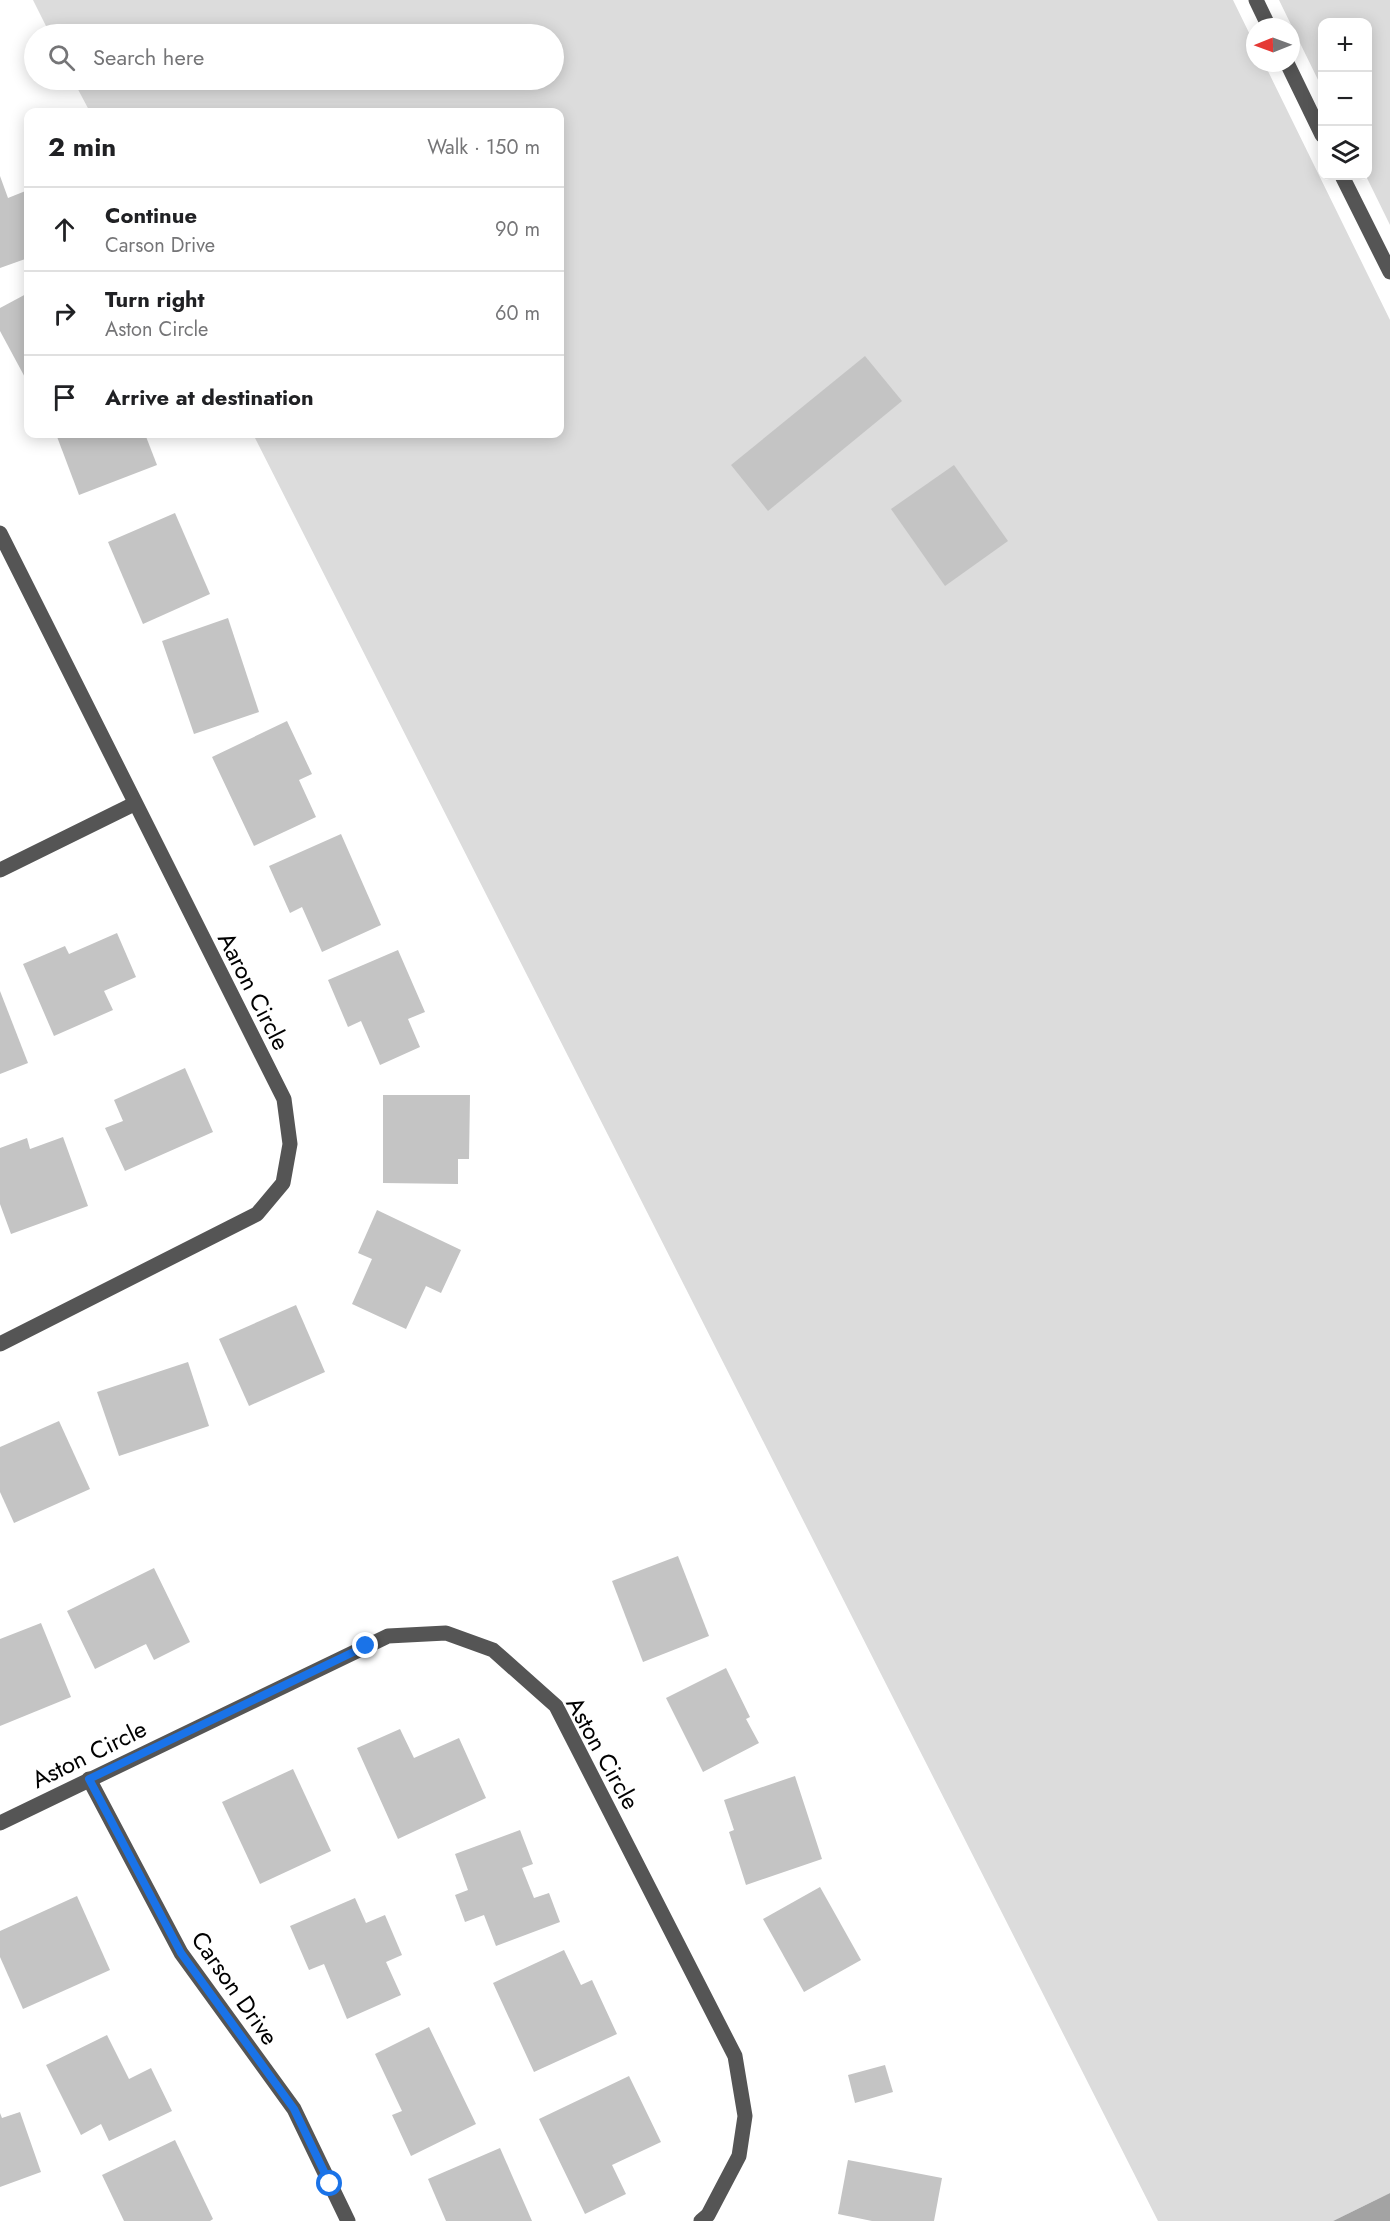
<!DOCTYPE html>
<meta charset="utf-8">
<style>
:root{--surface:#fff;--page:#f6f6f6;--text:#202124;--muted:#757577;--line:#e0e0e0}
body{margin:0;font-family:Jost,sans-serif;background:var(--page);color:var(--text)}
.controls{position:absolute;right:18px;top:18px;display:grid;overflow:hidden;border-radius:12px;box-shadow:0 3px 15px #0003}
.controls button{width:54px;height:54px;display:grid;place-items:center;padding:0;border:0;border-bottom:2px solid var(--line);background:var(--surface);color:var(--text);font:30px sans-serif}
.compass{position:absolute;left:1246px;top:18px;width:54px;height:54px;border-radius:50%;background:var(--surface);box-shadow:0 3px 15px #0003;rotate:269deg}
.stop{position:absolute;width:18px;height:18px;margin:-14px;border:4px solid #1a73e8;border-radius:50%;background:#fff}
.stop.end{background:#1a73e8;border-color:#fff;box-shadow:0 2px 6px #0008}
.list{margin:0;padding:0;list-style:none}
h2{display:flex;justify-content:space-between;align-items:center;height:78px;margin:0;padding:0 24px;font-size:26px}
h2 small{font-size:20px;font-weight:400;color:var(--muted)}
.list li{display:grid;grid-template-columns:39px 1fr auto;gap:18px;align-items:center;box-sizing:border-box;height:84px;padding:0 24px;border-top:2px solid var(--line)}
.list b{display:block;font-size:22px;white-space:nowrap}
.list p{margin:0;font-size:20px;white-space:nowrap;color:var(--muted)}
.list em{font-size:20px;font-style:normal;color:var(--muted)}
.icon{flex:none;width:33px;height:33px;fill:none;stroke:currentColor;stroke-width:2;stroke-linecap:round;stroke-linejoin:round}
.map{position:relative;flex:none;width:1390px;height:2221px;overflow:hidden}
.search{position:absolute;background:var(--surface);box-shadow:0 3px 15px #0003;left:24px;top:24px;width:540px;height:66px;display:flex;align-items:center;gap:15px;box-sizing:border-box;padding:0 21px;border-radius:33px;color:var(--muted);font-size:22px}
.panel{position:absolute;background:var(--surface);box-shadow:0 3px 15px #0003;left:24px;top:108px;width:540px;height:330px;border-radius:12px}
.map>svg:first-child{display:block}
.green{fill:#dcdcdc}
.water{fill:#a3a3a3}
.building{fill:#c4c4c4}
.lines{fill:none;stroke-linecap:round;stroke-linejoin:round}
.minor{stroke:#555;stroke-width:15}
.route{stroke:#1a73e8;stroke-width:8}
.labels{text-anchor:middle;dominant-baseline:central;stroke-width:4.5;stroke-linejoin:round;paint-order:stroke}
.street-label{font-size:24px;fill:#000;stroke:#fff}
</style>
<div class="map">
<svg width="1390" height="2221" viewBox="0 0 1390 2221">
<rect width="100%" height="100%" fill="#fff"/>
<g class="green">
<path d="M33,0h1200l22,45v18h9l126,257v1873l-57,28h-175l-905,-1787h307v-322h-470l-17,-32h481v-46h-504z"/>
<path d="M1279,0h111v225l-24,-49h2v-154h-46v66z"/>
</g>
<path class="water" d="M1390,2193v28h-57z"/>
<g class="building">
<path d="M0,176l8,22 20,-8v68l-28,10z"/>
<path d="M28,293v90l-28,-52v-23z"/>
<path d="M865,356l37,45 -134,110 -37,-46z"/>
<path d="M56,434h89l12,31 -78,30z"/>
<path d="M954,465l54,76 -63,45 -54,-77z"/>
<path d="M175,513l35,81 -67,30 -35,-82z"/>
<path d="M228,618l31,94 -65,22 -32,-93z"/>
<path d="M287,721l25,53 -13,6 17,37 -62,29 -42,-89z"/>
<path d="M341,834l40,91 -59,27 -20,-45 -12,6 -21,-47z"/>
<path d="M117,933l19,44 -32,14 9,19 -59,26 -31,-72 42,-18 4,8z"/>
<path d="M398,950l27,62 -17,7 12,28 -40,18 -19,-44 -13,6 -20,-47z"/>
<path d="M0,991l28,72 -28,11z"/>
<path d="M185,1068l28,64 -88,39 -20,-43 18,-7 -9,-21z"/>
<path d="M383,1095h87l-1,64h-11v25l-75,-1z"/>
<path d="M63,1137l25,69 -77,28 -11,-30v-56l27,-10 3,11z"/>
<path d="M377,1210l84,40 -20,43 -15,-7 -20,43 -54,-25 20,-45 -14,-6z"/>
<path d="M296,1305l29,67 -76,34 -30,-67z"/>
<path d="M188,1362l21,64 -90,30 -22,-64z"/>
<path d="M59,1421l31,68 -76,34 -14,-31v-45z"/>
<path d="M678,1556l31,80 -66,26 -31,-81z"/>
<path d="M154,1568l36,74 -36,18 -8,-16 -51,25 -28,-58z"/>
<path d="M41,1623l30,74 -71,29v-87z"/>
<path d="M726,1668l24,49 -4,2 13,24 -56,29 -37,-74z"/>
<path d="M400,1729l14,29 45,-20 27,60 -88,41 -41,-91z"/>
<path d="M293,1769l38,82 -71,33 -38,-82z"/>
<path d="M795,1776l27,83 -76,26 -17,-53 5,-2 -10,-30z"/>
<path d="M520,1830l13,34 -11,4 12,30 15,-5 11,29 -64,24 -12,-31 -19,7 -10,-27 13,-5 -13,-36z"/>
<path d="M820,1887l41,73 -57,32 -41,-73z"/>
<path d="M77,1896l33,74 -87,39 -23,-52v-26z"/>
<path d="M355,1898l11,25 19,-8 17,40 -16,7 15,33 -54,24 -23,-55 -15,6 -19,-44z"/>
<path d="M564,1950l17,35 11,-5 25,54 -83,38 -41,-89z"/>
<path d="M429,2027l47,97 -65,32 -19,-41 10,-4 -27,-57z"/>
<path d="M107,2035l22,44 22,-11 21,43 -63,30 -8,-17 -20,11 -35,-70z"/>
<path d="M885,2065l8,27 -38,11 -7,-28z"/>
<path d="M629,2076l32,66 -49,23 14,29 -41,20 -46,-95z"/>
<path d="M20,2112l21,60 -41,15v-74l2,5z"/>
<path d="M175,2140l38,79 -3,2h-86l-22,-46z"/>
<path d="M500,2148l32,73h-86l-18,-42z"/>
<path d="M848,2160l94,18 -8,43h-62l-34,-7z"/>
</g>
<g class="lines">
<g class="minor">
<path d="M1256,0l13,27"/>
<path d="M1287,63l35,72"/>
<path d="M1342,176l48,96"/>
<path d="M0,533l284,566 6,45 -7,39 -26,31 -257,130"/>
<path d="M0,870l134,-66"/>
<path d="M89,1779l92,174 113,156 54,112"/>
<path d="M0,1823l388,-187 58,-3 47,17 63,56 179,350 10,60 -6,40 -31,59 -7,6"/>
</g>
</g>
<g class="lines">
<path class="route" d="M330,2184l-36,-75 -113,-156 -92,-174 277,-133"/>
</g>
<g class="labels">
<g class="street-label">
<text transform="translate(254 991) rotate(63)">Aaron Circle</text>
<text transform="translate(603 1753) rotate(61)">Aston Circle</text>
<text transform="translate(89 1754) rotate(-26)">Aston Circle</text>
<text transform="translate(235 1988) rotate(55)">Carson Drive</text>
</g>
</g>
</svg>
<div class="controls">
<button>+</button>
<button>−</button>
<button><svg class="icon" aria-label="layers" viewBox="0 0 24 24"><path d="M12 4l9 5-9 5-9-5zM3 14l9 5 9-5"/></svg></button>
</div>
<svg class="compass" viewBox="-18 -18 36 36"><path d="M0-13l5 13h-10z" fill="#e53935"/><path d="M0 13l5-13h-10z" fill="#757577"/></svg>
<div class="stop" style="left:330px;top:2184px"></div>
<div class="stop end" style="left:366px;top:1646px"></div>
<div class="search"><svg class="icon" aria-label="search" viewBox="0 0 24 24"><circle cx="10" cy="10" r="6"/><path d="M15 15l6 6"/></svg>Search here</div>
<section class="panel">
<h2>2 min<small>Walk · 150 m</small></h2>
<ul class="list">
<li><svg class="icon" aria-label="ahead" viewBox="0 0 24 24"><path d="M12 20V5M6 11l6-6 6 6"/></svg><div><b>Continue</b><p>Carson Drive</p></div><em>90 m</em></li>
<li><svg class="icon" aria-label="right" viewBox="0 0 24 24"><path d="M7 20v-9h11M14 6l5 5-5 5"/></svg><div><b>Turn right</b><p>Aston Circle</p></div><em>60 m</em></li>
<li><svg class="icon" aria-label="arrive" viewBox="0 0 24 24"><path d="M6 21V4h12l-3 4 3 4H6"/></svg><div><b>Arrive at destination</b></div></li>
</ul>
</section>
</div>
